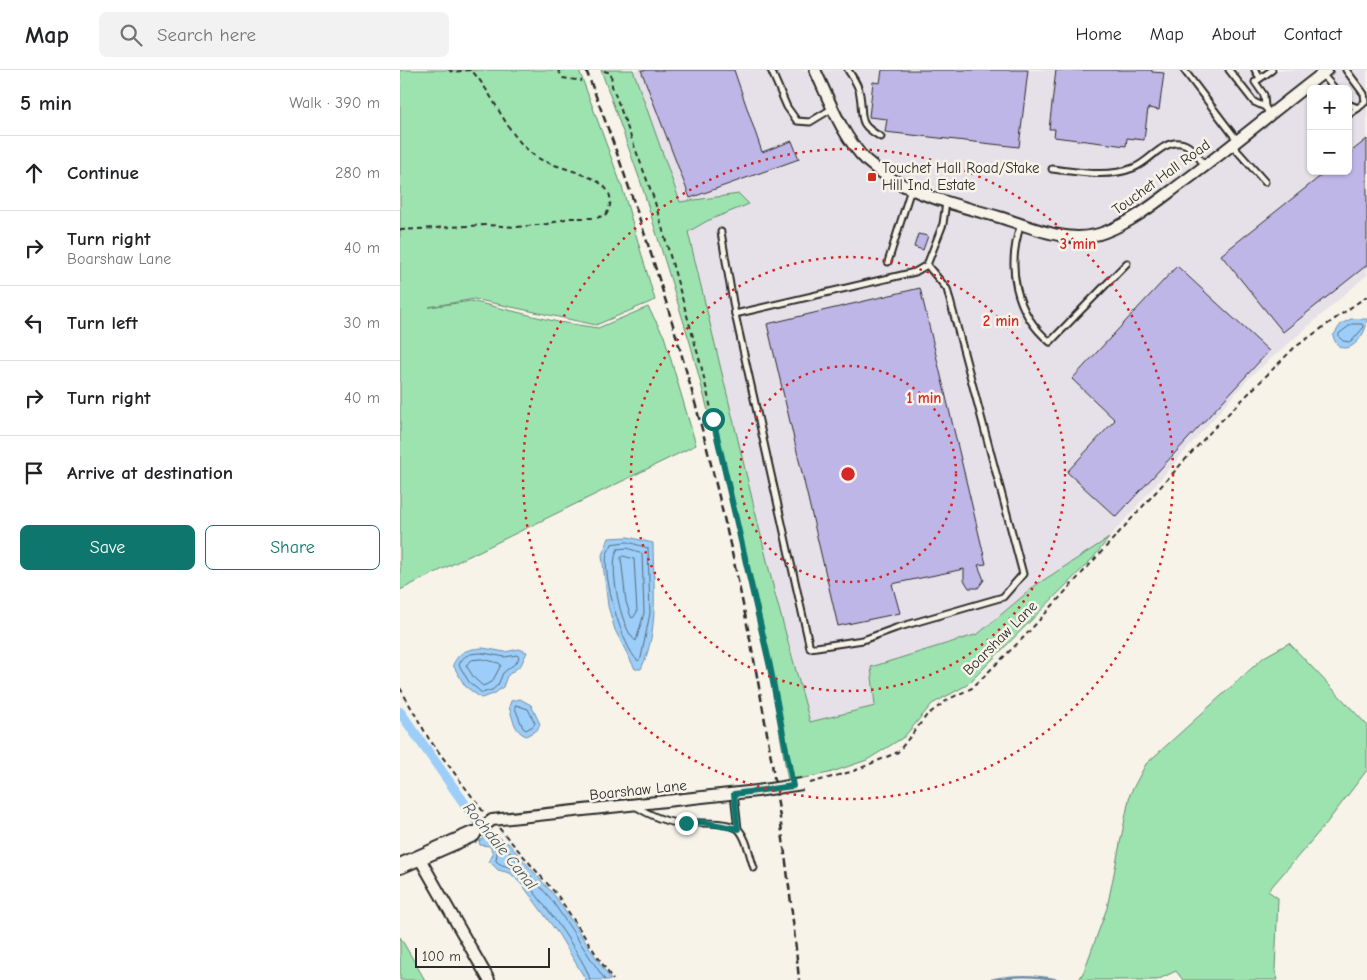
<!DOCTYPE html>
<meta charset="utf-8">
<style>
:root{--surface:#fff;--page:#f2f2f2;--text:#202124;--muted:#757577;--line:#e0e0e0;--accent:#0f766e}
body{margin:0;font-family:"Comic Neue",sans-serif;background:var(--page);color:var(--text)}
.controls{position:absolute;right:15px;top:15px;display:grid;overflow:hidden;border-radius:8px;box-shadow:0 1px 4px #0004}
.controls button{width:45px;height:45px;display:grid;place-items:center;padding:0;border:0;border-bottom:1px solid var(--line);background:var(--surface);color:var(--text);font:25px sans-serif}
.scale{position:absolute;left:15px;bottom:12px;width:135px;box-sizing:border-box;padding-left:5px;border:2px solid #2b2b2b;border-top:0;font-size:14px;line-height:18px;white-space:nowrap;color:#2b2b2b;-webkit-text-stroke:4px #f7f3e8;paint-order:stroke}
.stop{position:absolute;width:15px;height:15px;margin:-11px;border:4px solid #0f766e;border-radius:50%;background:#fff}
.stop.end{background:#0f766e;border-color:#fff;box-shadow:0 1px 5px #0008}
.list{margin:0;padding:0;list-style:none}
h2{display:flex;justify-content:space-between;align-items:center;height:65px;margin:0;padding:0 20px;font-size:21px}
h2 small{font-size:16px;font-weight:400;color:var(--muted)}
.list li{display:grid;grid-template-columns:32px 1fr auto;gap:15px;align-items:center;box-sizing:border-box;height:75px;padding:0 20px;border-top:1px solid var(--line)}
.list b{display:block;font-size:19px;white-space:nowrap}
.list p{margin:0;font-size:16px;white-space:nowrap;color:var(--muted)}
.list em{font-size:16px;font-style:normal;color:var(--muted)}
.actions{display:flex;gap:10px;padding:15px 20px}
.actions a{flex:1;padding:11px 0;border:1px solid var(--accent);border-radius:8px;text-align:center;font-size:18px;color:var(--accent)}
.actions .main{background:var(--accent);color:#fff}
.icon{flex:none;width:28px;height:28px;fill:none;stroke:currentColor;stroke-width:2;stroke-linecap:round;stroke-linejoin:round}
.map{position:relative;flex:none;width:967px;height:910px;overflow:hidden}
header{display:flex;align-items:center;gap:30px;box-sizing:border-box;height:70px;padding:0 25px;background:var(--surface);border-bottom:1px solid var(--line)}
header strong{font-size:24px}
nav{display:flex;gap:28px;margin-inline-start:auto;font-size:18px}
.search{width:350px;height:45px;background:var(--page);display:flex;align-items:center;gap:12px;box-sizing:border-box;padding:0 18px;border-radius:8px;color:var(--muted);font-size:19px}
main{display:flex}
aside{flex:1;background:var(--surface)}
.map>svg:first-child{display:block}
.built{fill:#e6e1e8;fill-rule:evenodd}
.green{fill:#9de3af;stroke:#64876d}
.water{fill:#9ccef9;stroke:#6f8da7}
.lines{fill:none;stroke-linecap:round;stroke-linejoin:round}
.shore{stroke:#586c7d;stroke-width:1}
.stream{stroke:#6f8da7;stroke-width:2.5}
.canal{stroke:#9ccef9;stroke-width:10}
.building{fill:#bfb6e8;stroke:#2b2b2b}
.lane-casing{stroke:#2b2b2b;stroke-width:9}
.street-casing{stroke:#2b2b2b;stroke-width:14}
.secondary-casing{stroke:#2b2b2b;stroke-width:18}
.path{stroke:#2b2b2b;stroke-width:2;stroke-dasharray:5 4;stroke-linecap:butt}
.lane{stroke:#f7f3e8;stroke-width:5}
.street{stroke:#f7f3e8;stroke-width:10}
.secondary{stroke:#f7f3e8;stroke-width:14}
.rail{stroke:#2b2b2b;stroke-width:2.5;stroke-dasharray:8 4;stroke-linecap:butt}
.street-bridge-casing{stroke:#2b2b2b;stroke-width:14;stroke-linecap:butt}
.street-bridge{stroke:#f7f3e8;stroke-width:10}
.route{stroke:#0f766e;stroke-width:6}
.ring{fill:none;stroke:#d62828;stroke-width:2.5;stroke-dasharray:2.5 5}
.poi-dot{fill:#c8321e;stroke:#f7f3e8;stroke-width:2}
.labels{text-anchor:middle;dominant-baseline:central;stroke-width:5;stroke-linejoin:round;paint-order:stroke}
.poi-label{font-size:15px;fill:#2b2b2b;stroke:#f7f3e8;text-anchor:start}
.street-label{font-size:15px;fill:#2b2b2b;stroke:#f7f3e8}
.water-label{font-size:16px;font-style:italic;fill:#47545e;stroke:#f7f3e8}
.centre{fill:#d62828;stroke:#f7f3e8;stroke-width:2.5}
.ring-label{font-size:15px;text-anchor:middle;font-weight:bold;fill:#d62828;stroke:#f7f3e8;stroke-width:5;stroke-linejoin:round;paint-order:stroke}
</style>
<header>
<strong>Map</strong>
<div class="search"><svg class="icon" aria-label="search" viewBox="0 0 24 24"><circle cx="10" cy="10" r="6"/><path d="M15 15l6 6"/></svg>Search here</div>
<nav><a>Home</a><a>Map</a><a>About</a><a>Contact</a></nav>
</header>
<main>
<aside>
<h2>5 min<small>Walk · 390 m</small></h2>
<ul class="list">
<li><svg class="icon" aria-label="ahead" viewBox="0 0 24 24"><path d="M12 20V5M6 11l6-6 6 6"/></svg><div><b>Continue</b></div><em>280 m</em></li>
<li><svg class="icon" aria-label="right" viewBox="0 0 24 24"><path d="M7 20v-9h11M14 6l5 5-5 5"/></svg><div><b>Turn right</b><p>Boarshaw Lane</p></div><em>40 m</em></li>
<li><svg class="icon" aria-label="left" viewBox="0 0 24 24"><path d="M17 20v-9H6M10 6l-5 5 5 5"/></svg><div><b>Turn left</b></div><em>30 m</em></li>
<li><svg class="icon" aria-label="right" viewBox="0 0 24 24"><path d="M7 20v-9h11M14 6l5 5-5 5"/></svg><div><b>Turn right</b></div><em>40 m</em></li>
<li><svg class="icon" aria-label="arrive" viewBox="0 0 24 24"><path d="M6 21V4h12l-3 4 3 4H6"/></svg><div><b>Arrive at destination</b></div></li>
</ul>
<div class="actions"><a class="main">Save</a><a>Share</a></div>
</aside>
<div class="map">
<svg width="967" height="910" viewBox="0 0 967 910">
<rect width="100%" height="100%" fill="#f7f3e8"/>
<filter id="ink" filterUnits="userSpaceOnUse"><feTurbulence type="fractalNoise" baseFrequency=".02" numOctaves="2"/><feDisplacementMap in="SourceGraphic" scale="10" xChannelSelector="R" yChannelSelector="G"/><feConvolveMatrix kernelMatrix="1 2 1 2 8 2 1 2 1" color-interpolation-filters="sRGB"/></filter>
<g filter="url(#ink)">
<path class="built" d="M217,0h750v205l-118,103 -140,160 -125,101 -106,73 -91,17 -120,-520zM911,19h37v82h-37z"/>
<g class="green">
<path d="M0,0h179l43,117 33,113 -59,25 -122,-26 -45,8 42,-6 87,21 40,6 50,-21 16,29 32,109 -296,145z"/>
<path d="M201,0h32l47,132 59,-8 10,10 -42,17 -19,11 87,362 35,128 65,-16 -4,-39 107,-33 58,-49 73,-47 -16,20 -126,127 -35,19 -28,33 -37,23 -38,13 -41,8 -16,-95 -54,-237 -27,-103 -50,-163z"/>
<path d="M889,573l78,82v45l-42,55 -57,66 10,7 -3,72 3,10h-95l-7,-9 -19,9h-78l5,-9 23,-63 23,-114 16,-30 118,-107z"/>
<path d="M0,867l25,43h-25z"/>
</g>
<g class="water">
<path d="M951,249h16c0,20 -26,44 -34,17l8,-12z"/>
<path d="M228,467l25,6c0,42 7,87 -12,126h-6l-20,-39 -7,-24 -6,-51 7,-17z"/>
<path d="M83,578l22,4 14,-3 8,3 -6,13 -14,11 -4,11 -9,7 -13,4 -16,-12 -12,-21c6,-14 15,-16 30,-17z"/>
<path d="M120,629l11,6 9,19 -3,6 -11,6c-12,-5 -13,-17 -17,-29l2,-6z"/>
<path d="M87,758l3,4 18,11 47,53 56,84h-25l-27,-45 -35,-48 -14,-14 -12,-3 -9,-9 4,-7 -3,-8 -10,-1 -1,-4 5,-3 -2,-7z"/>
</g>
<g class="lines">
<g class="shore">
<path d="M952,254h10l2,3 -13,15 -8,-1 -4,-4v-3z"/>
<path d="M228,472l20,6 2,65 -9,45 -3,3c-16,-14 -36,-86 -31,-107 1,-3 4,-7 5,-10z"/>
<path d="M218,479l9,-1 15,5 2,60 -8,28c-15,-9 -29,-80 -18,-92z"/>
<path d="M223,486l11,3 3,53 -4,6 -2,-1 -5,-15 -5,-44z"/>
<path d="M83,583l22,4 12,-2 2,2 -2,5 -14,11 -5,12 -6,5 -10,3 -13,-11 -10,-17c4,-11 13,-12 24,-12z"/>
<path d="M82,589l17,4 2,2 -9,17 -9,4 -9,-8 -8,-13 6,-5z"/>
<path d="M116,635l12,4 7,14 -2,3 -7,4 -3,-2 -8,-20z"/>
<path d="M190,910c-2,-18 -61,-99 -77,-111 -5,-4 -11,-2 -17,-8l2,-17 7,3 46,52 54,81"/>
</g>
<path class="stream" d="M591,910c22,-5 44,-5 67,0"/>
<path class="canal" d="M0,642l86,122"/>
</g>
<g class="building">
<path d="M241,0h93l28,82 30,-11 7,18 -109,39z"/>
<path d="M482,0h146l-9,77 -134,-15 2,-13 -18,-2 4,-35 7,1z"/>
<path d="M656,0h96v2l12,1 -5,37 -11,-2 -4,32 -17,-2 -1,8 -72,-9 1,-8h-6z"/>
<path d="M967,69v126l-84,67 -62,-77 106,-84h21v-17z"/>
<path d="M518,164l10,2 -5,14 -9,-3z"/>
<path d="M777,196l92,85 -153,166 -49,-45 48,-52 -43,-41z"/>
<path d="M520,218l66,276 -8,1 6,15 -6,8h-9l-5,-8v-11l-72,15 8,29 -62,13 -71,-302z"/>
</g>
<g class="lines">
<defs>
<g id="lane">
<path d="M371,0l16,37 10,14 13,1 23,-14"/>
<path d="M448,0c5,8 11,15 12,25 4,23 -4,28 21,42"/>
<path d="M784,0l53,70"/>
<path d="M829,0l25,32 11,5 5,7"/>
<path d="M855,0l5,8"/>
<path d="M946,0l18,24 1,8 -7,6 -10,-4"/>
<path d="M922,4l13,15"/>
<path d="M865,37l-1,-12 -9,-13 17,-12"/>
<path d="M948,45l10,-7"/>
<path d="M832,75l33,37"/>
<path d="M652,99c26,3 56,9 81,-1 17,-6 28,-27 47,-25 11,1 18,14 25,23"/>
<path d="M621,154c-15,43 -6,89 29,118l77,-79"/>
<path d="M321,162l14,82 75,334 53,-8 33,-12 107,-31 20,-23 -76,-285 -20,-24"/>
<path d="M488,192l23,-73"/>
<path d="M335,244l180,-42 12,-7 16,-41 3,-22"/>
<path d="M334,724l4,35"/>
<path d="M235,736c13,8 27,15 42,17 14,1 50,-3 61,6 9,8 12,29 16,39"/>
</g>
<g id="street">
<path d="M415,0c14,30 28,68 52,91 36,33 87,43 132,56 33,10 71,29 106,15 27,-10 49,-28 73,-46 51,-37 99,-78 149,-116"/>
<path d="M73,764l19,-14 265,-29"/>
<path d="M20,789l69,121"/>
</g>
<path id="secondary" d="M0,796l73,-32"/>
</defs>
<use href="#lane" class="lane-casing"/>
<use href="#street" class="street-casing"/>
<use href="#secondary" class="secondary-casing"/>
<g class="path">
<path d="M158,0l5,8 19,3"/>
<path d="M204,1l7,2 1,13 42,113 47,166 69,301 22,110"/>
<path d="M0,160l86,-5 31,2 30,-3 22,-6h27l10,-3c23,-41 -50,-43 -71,-59 -30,-22 -39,-60 -64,-86l-18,2 -4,-2"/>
<path d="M0,618l29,51 56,75"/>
<path d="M410,713l44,-12 44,-19 29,-37 22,-16 23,-11 52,-51 190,-209 80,-80 73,-52"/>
<path d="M99,758l59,68 55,84"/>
</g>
<use href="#lane" class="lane"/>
<use href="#street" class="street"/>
<use href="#secondary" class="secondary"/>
<path class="rail" d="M186,0c113,292 184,599 213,910"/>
<defs>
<path id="street-bridge" d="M357,721l45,-7"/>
</defs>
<use href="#street-bridge" class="street-bridge-casing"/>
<use href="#street-bridge" class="street-bridge"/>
</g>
</g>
<g class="lines" filter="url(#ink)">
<path class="route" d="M286,753l16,-1 36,7 -4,-35 59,-8 -23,-120 -57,-247"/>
</g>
<g class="ring">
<circle cx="448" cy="404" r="108"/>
<circle cx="448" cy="404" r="217"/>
<circle cx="448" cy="404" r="325"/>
</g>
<rect class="poi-dot" x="467" y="102" width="10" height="10" rx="2.5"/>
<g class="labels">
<g class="poi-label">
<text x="482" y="98">Touchet Hall Road/Stake<tspan x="482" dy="17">Hill Ind. Estate</tspan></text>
</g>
<g class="street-label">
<text transform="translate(761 107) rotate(-36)">Touchet Hall Road</text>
<text transform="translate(600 568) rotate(-45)">Boarshaw Lane</text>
<text transform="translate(238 720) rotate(-6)">Boarshaw Lane</text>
</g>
<g class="water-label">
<text transform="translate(100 776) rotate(51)">Rochdale Canal</text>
</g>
</g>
<circle cx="448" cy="404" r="8" class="centre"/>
<g class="ring-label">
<text x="678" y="179">3 min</text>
<text x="601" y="256">2 min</text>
<text x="524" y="333">1 min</text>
</g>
</svg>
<div class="controls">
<button>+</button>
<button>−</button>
</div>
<div class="scale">100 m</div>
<div class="stop" style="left:313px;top:349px"></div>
<div class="stop end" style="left:286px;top:753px"></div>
</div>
</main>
